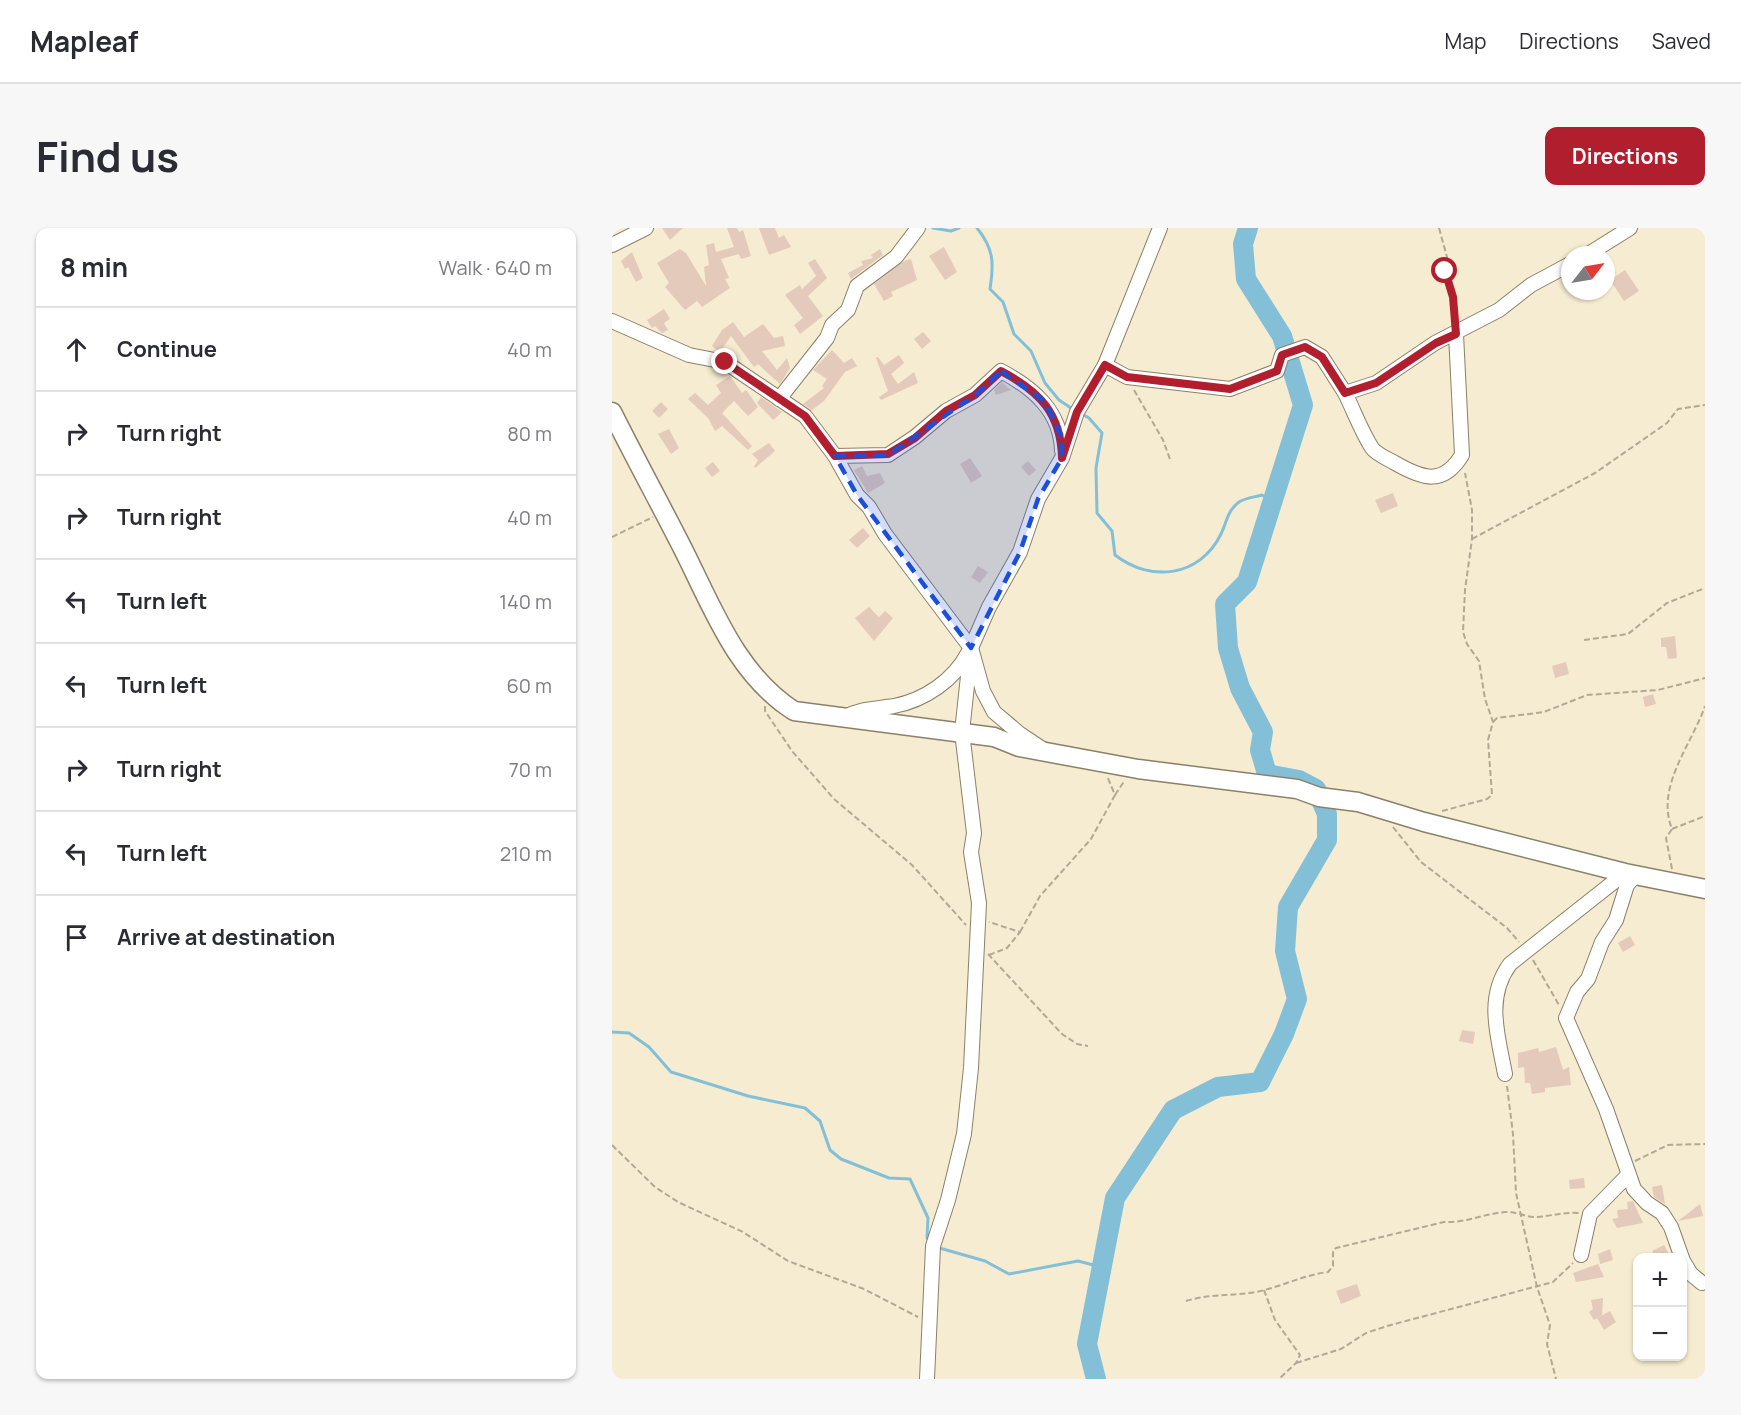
<!DOCTYPE html>
<meta charset="utf-8">
<style>
:root{--surface:#fff;--page:#f7f7f7;--text:#2b2b33;--muted:#7c7c81;--line:#e1e1e2;--accent:#b11f2f}
body{margin:0;font-family:Manrope,sans-serif;background:var(--page);color:var(--text)}
.controls{position:absolute;right:18px;bottom:18px;display:grid;overflow:hidden;border-radius:12px;box-shadow:0 2px 4px #0004}
.controls button{width:54px;height:54px;display:grid;place-items:center;padding:0;border:0;border-bottom:2px solid var(--line);background:var(--surface);color:var(--text);font:30px sans-serif}
.compass{position:absolute;left:949px;top:18px;width:54px;height:54px;border-radius:50%;background:var(--surface);box-shadow:0 2px 4px #0004;rotate:59deg}
.stop{position:absolute;width:18px;height:18px;margin:-14px;border:4px solid #b11f2f;border-radius:50%;background:#fff}
.stop.end{background:#b11f2f;border-color:#fff;box-shadow:0 2px 6px #0008}
.list{margin:0;padding:0;list-style:none}
h2{display:flex;justify-content:space-between;align-items:center;height:78px;margin:0;padding:0 24px;font-size:26px}
h2 small{font-size:20px;font-weight:400;color:var(--muted)}
.list li{display:grid;grid-template-columns:39px 1fr auto;gap:18px;align-items:center;box-sizing:border-box;height:84px;padding:0 24px;border-top:2px solid var(--line)}
.list b{display:block;font-size:22px;white-space:nowrap}
.list em{font-size:20px;font-style:normal;color:var(--muted)}
.icon{flex:none;width:33px;height:33px;fill:none;stroke:currentColor;stroke-width:2;stroke-linecap:round;stroke-linejoin:round}
.map{position:relative;flex:none;width:1093px;height:1151px;overflow:hidden;border-radius:12px}
header{display:flex;align-items:center;gap:36px;box-sizing:border-box;height:84px;padding:0 30px;background:var(--surface);border-bottom:2px solid var(--line)}
header strong{font-size:28px}
nav{display:flex;gap:33px;margin-inline-start:auto;font-size:21px}
.intro{display:flex;align-items:center;justify-content:space-between;box-sizing:border-box;height:144px;padding:0 36px}
h1{margin:0;font-size:42px}
.button{padding:15px 27px;border-radius:12px;background:var(--accent);color:#fff;font-size:21px;font-weight:700}
main{display:flex;gap:36px;padding:0 36px}
aside{flex:1;background:var(--surface);border-radius:12px;box-shadow:0 2px 4px #0004}
.map>svg:first-child{display:block}
.lines{fill:none;stroke-linecap:round;stroke-linejoin:round}
.stream{stroke:#83c0d8;stroke-width:3}
.river{stroke:#83c0d8;stroke-width:20}
.building{fill:#e4caba}
.street-casing{stroke:#8b8169;stroke-width:16}
.secondary-casing{stroke:#8b8169;stroke-width:21}
.path{stroke:#b1a994;stroke-width:2;stroke-dasharray:6 3;stroke-linecap:butt}
.street{stroke:#fff;stroke-width:14}
.secondary{stroke:#fff;stroke-width:18}
.route{stroke:#b11f2f;stroke-width:8}
.marked{fill:#1d4ed8;fill-opacity:0.2;stroke:#1d4ed8;stroke-width:4.5;stroke-dasharray:12 8;stroke-linejoin:round}
</style>
<header>
<strong>Mapleaf</strong>
<nav><a>Map</a><a>Directions</a><a>Saved</a></nav>
</header>
<div class="intro"><h1>Find us</h1><a class="button">Directions</a></div>
<main>
<aside>
<h2>8 min<small>Walk · 640 m</small></h2>
<ul class="list">
<li><svg class="icon" aria-label="ahead" viewBox="0 0 24 24"><path d="M12 20V5M6 11l6-6 6 6"/></svg><div><b>Continue</b></div><em>40 m</em></li>
<li><svg class="icon" aria-label="right" viewBox="0 0 24 24"><path d="M7 20v-9h11M14 6l5 5-5 5"/></svg><div><b>Turn right</b></div><em>80 m</em></li>
<li><svg class="icon" aria-label="right" viewBox="0 0 24 24"><path d="M7 20v-9h11M14 6l5 5-5 5"/></svg><div><b>Turn right</b></div><em>40 m</em></li>
<li><svg class="icon" aria-label="left" viewBox="0 0 24 24"><path d="M17 20v-9H6M10 6l-5 5 5 5"/></svg><div><b>Turn left</b></div><em>140 m</em></li>
<li><svg class="icon" aria-label="left" viewBox="0 0 24 24"><path d="M17 20v-9H6M10 6l-5 5 5 5"/></svg><div><b>Turn left</b></div><em>60 m</em></li>
<li><svg class="icon" aria-label="right" viewBox="0 0 24 24"><path d="M7 20v-9h11M14 6l5 5-5 5"/></svg><div><b>Turn right</b></div><em>70 m</em></li>
<li><svg class="icon" aria-label="left" viewBox="0 0 24 24"><path d="M17 20v-9H6M10 6l-5 5 5 5"/></svg><div><b>Turn left</b></div><em>210 m</em></li>
<li><svg class="icon" aria-label="arrive" viewBox="0 0 24 24"><path d="M6 21V4h12l-3 4 3 4H6"/></svg><div><b>Arrive at destination</b></div></li>
</ul>
</aside>
<div class="map">
<svg width="1093" height="1151" viewBox="0 0 1093 1151">
<rect width="100%" height="100%" fill="#f6ecd1"/>
<g class="lines">
<g class="stream">
<path d="M321,0l18,3 8,-3"/>
<path d="M365,0c17,21 17,35 13,61l13,13 11,32 17,17 14,32 14,17 15,10"/>
<path d="M470,186l7,4 13,15 -6,35 1,45 15,18 3,24c36,28 85,22 106,-21 6,-12 6,-23 18,-32 6,-4 16,-5 23,-7l12,7"/>
<path d="M0,804l17,1 20,14 22,25 77,24 57,12 15,13 10,29 11,9 48,19 21,1 18,39 -1,20 2,3"/>
<path d="M324,1019l49,14 24,13 69,-13 23,6"/>
</g>
<path class="river" d="M484,1151l-9,-35 28,-146 58,-88 45,-23 42,-5 24,-48 13,-35 -12,-48 3,-44 39,-67v-26l-11,-25 -17,-9 -32,-6 -7,-24 3,-18 -23,-44 -12,-40 -3,-44 22,-22 56,-177 -21,-69 -36,-57 -3,-35 5,-16"/>
</g>
<g class="building">
<path d="M50,0h21l-13,12z"/>
<path d="M115,0h10l2,4 4,-2 8,26 -10,3 -2,-5 -18,5 8,19 -4,1 5,9 -28,19 -5,-6 -12,9 -20,-23 4,-4 -12,-20 23,-14 6,4 20,33 -2,-19 5,-2 -3,-20 8,-2 2,9 18,-5z"/>
<path d="M147,0h16l4,10 5,-3 7,12 -22,8z"/>
<path d="M332,19l13,25 -12,8 -16,-24z"/>
<path d="M268,21l3,6 -32,24 -3,-6 15,-8 -2,-4 12,-3 -2,-3z"/>
<path d="M20,24l11,26 -7,4 -8,-15 -3,2 -4,-8z"/>
<path d="M203,31l12,19 -19,18 15,20 -23,18 -6,-9 9,-7 -18,-23 15,-10 2,4 14,-13 -8,-13z"/>
<path d="M299,31l6,21 -26,12 2,4 -9,5 -10,-17 30,-23z"/>
<path d="M1013,42l14,21 -15,10 -14,-21z"/>
<path d="M52,81l6,10 -6,4 4,7 -6,3 -7,-7 -3,2 -5,-8z"/>
<path d="M121,94l11,15 19,-13 11,14 9,-2 2,10 -23,5 15,19 10,-12 3,10 -10,16 -22,-20 -4,3 -23,-31 -11,16 -8,-6 10,-16z"/>
<path d="M311,104l8,9 -9,8 -8,-10z"/>
<path d="M220,122l12,13 8,-5 5,8 -12,6 -21,29 -12,9 -9,-6 21,-16 -2,-2 5,-7 -14,-9z"/>
<path d="M287,127l5,8 -13,11 7,10 16,-12 4,11 -37,17 -2,-3 9,-6 -12,-33 2,-1 6,8z"/>
<path d="M118,148l12,17 4,-3 12,17 -10,9 -14,-15 -12,12 30,33 -4,4 -26,-24 -7,5 -7,-13 -20,-19 7,-6 13,12 13,-12 -5,-8z"/>
<path d="M390,154l9,8 -15,5 -2,-5z"/>
<path d="M149,169l21,15 -9,8 -16,-17z"/>
<path d="M49,174l7,7 -9,9 -7,-7z"/>
<path d="M57,201l10,19 -8,6 -13,-20z"/>
<path d="M157,215l6,8 -20,17 -1,-1 4,-7 -6,-6z"/>
<path d="M358,230l12,18 -11,7 -11,-19z"/>
<path d="M416,233l8,9 -7,6 -8,-9z"/>
<path d="M101,234l7,9 -8,6 -7,-9z"/>
<path d="M250,238l5,10 13,-3 5,10 -17,10 -14,-23z"/>
<path d="M781,265l5,13 -17,7 -6,-13z"/>
<path d="M251,300l7,8 -13,12 -8,-8z"/>
<path d="M366,338l10,6 -8,11 -9,-6z"/>
<path d="M257,379l10,10 6,-6 8,7 -19,23 -19,-23z"/>
<path d="M1063,408l2,22 -9,1 -2,-12h-5v-9z"/>
<path d="M954,434l3,12 -14,4 -3,-12z"/>
<path d="M1041,466l3,10 -11,3 -2,-10z"/>
<path d="M1018,708l5,9 -12,7 -5,-9z"/>
<path d="M850,802l13,2 -2,12 -14,-3z"/>
<path d="M944,819l7,23 6,-3 2,18 -26,3v4l-13,2 -2,-11h-5l-1,-16 -6,1v-15l20,-5 1,4z"/>
<path d="M972,950l1,10 -15,1 -1,-9z"/>
<path d="M1050,957l3,19 -11,-7 -2,-10z"/>
<path d="M1021,973l10,22 -26,5 -5,-9 6,-1 -1,-8 11,-1 -1,-7z"/>
<path d="M1088,976l3,12 -25,5z"/>
<path d="M1052,1017l5,9 -13,3 -4,-6z"/>
<path d="M998,1021l3,11 -13,4 -2,-10z"/>
<path d="M986,1036l6,13 -28,5 -3,-9z"/>
<path d="M745,1056l4,12 -20,8 -5,-13z"/>
<path d="M991,1070l-1,17 -8,5 -5,-8 4,-3 -2,-9z"/>
<path d="M998,1083l6,11 -12,8 -7,-12z"/>
</g>
<g class="lines">
<defs>
<g id="street">
<path d="M0,17l34,-17"/>
<path d="M975,27l43,-27"/>
<path d="M0,93l77,34 36,7 80,54 30,40 22,39 12,12 16,27 86,114 12,43 11,21 26,22 21,14"/>
<path d="M493,137l22,12 103,12 47,-18 5,-16 23,-8 17,10 23,36 31,-10 59,-40 64,-33 32,-25 39,-21"/>
<path d="M733,165c9,18 16,38 27,55 4,6 16,11 23,15 28,16 48,23 67,-8l-6,-121"/>
<path d="M167,171l48,-61 5,-13 16,-15 9,-24 39,-29 22,-29"/>
<path d="M223,228l53,-1 27,-18 31,-26 29,-16 26,-24c32,17 60,40 61,80"/>
<path d="M233,489c16,-9 31,-8 49,-11 31,-6 60,-26 74,-53"/>
<path d="M1024,647l-9,10 -11,35 -14,22 -14,37 -11,13 -11,26 40,91 28,80 13,14 15,10 9,14 11,31"/>
<path d="M893,846c-7,-38 -20,-76 5,-110l115,-91"/>
<path d="M969,1027l9,-41 38,-39"/>
<path d="M1070,1031l9,15 11,9"/>
<path d="M315,1151l6,-133 15,-46 16,-66 7,-66 8,-165 -8,-51 3,-19 -12,-101 9,-84 18,-41 31,-55 18,-53 24,-41 15,-46 28,-47 55,-137"/>
</g>
<path id="secondary" d="M0,184c23,46 47,90 70,135 30,59 54,127 112,164l200,26 25,10 119,22 159,20 22,8 39,5 66,20 201,51 80,16"/>
</defs>
<use href="#street" class="street-casing"/>
<use href="#secondary" class="secondary-casing"/>
<g class="path">
<path d="M827,0l8,29 -2,14 8,26 2,22"/>
<path d="M522,162l29,50 8,22"/>
<path d="M0,309l41,-20"/>
<path d="M860,311l123,-66 72,-50 11,-14 27,-4"/>
<path d="M972,412l44,-6 39,-31 38,-15"/>
<path d="M153,478v5l27,40 42,48 78,66 54,60"/>
<path d="M881,494l4,-4 47,-6 43,-17 71,-5 47,-12"/>
<path d="M503,567l10,-15"/>
<path d="M830,583l45,-12 5,-4 -4,-55 5,-18 -8,-23 -6,-38 -12,-17 -4,-12 2,-42 7,-51v-29l-7,-37"/>
<path d="M781,599l28,35 86,66 12,14"/>
<path d="M1060,601l33,-13"/>
<path d="M1060,641l-6,-31 6,-9c-17,-42 20,-85 33,-123"/>
<path d="M408,704l20,-36 51,-57 24,-44 -8,-19"/>
<path d="M376,726l74,80 15,10 11,2"/>
<path d="M377,727l18,-7 13,-16 -31,-10"/>
<path d="M921,732l26,45"/>
<path d="M895,858l6,48 3,59 21,94 13,38 -3,19 9,35"/>
<path d="M0,917l43,42 23,15 65,30 45,29 76,28 54,28"/>
<path d="M1023,933l33,-16 37,-1"/>
<path d="M652,1062l11,30 25,35 -4,8 -17,16"/>
<path d="M574,1073c22,-7 46,-5 70,-9 25,-5 47,-17 72,-20l5,-6v-15l3,-3 108,-26c21,1 40,-8 61,-10 11,-1 22,6 32,5 15,-1 25,-5 42,-4"/>
<path d="M684,1135l45,-14 25,-16 21,-7 166,-44 20,-19"/>
</g>
<use href="#street" class="street"/>
<use href="#secondary" class="secondary"/>
</g>
<g class="lines">
<path class="route" d="M113,134l80,54 30,40 53,-2 27,-16 31,-27 29,-16 26,-24c38,20 60,42 61,87l15,-46 28,-47 22,12 103,12 47,-18 5,-16 23,-8 17,10 23,36 31,-10 60,-40 20,-9 -3,-37 -8,-26"/>
</g>
<path class="marked" d="M389,143l44,30 17,36v21l-24,41 -18,53 -49,96 -114,-153 -22,-39 53,-1 87,-60z"/>
</svg>
<div class="controls">
<button>+</button>
<button>−</button>
</div>
<svg class="compass" viewBox="-18 -18 36 36"><path d="M0-13l5 13h-10z" fill="#e53935"/><path d="M0 13l5-13h-10z" fill="#7c7c81"/></svg>
<div class="stop" style="left:833px;top:43px"></div>
<div class="stop end" style="left:113px;top:134px"></div>
</div>
</main>
